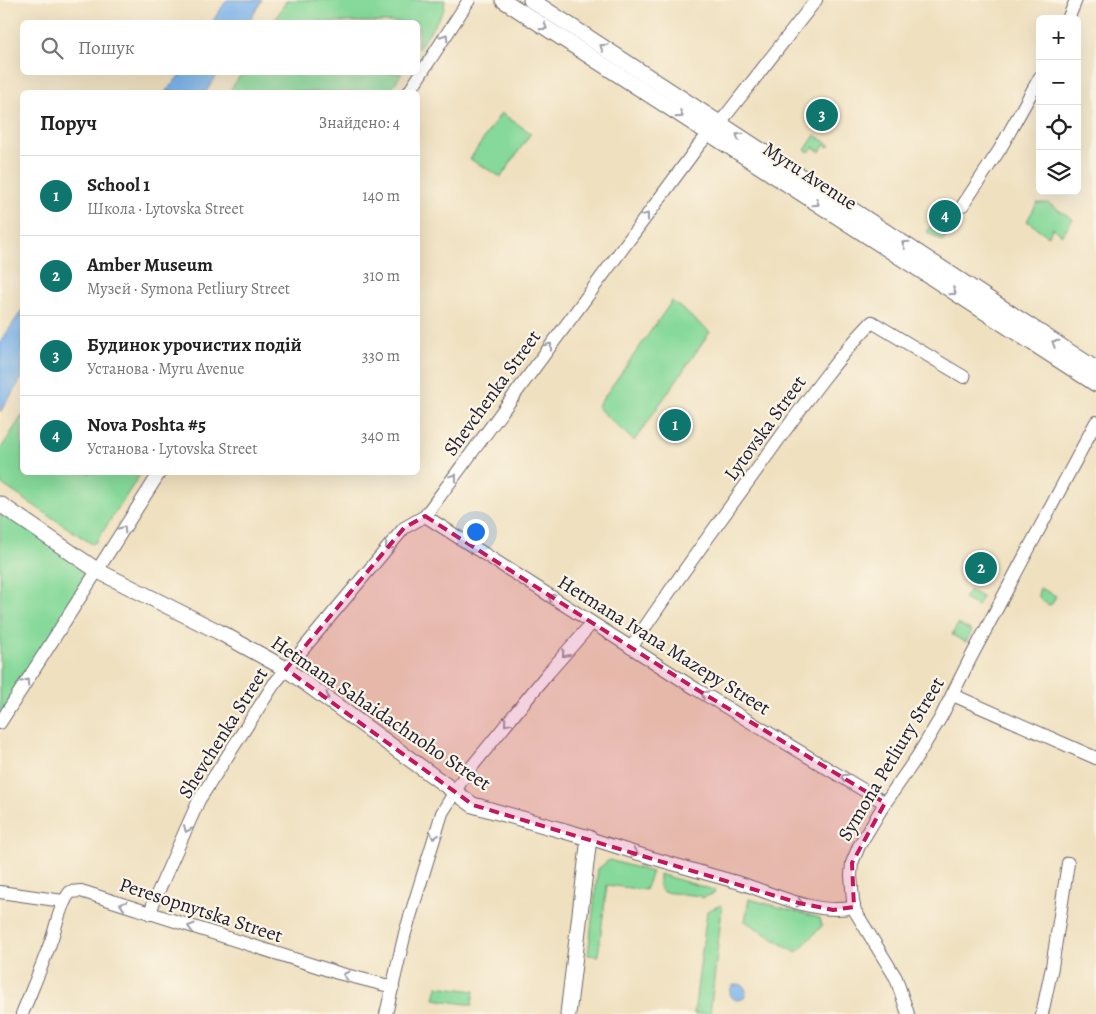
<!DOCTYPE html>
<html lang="uk">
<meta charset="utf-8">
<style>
:root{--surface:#fff;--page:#f6f6f6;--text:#222;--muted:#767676;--line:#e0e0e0;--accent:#0f766e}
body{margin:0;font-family:Alegreya,serif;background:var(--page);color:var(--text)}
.controls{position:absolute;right:15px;top:15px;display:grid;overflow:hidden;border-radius:8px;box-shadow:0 5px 20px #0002}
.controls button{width:45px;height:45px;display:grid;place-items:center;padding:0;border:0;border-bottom:1px solid var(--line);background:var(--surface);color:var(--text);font:25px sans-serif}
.you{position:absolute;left:475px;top:531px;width:18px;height:18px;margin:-12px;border:4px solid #fff;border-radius:50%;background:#1a73e8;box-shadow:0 0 0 8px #1a73e833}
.badge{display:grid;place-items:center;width:32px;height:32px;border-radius:50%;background:var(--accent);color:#fff;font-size:16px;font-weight:700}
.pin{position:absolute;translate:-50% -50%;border:2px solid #fff;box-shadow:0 1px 5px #0006}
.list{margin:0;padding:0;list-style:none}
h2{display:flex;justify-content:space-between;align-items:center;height:65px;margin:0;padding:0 20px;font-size:21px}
h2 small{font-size:16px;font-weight:400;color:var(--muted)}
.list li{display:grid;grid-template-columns:32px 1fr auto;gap:15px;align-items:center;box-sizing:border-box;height:80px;padding:0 20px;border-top:1px solid var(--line)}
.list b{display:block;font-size:19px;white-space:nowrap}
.list p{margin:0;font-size:16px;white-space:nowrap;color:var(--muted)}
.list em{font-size:16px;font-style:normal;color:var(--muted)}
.icon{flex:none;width:28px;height:28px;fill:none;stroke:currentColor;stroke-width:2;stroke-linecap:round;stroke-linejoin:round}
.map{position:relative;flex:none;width:1096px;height:1014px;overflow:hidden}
.search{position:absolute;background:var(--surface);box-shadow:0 5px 20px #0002;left:20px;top:20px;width:400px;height:55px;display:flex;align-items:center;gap:12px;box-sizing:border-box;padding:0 18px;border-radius:8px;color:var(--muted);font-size:19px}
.panel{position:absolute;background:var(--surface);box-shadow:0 5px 20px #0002;left:20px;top:90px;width:400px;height:385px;border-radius:8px}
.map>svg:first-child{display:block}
.green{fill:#86d99a;stroke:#547e6a}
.water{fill:#7cb4ec;stroke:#4f6b94}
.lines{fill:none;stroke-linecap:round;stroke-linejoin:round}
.minor-casing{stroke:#6a6469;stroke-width:14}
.tertiary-casing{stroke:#6a6469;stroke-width:17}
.minor{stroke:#fff;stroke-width:12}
.tertiary{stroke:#fff;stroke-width:15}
.oneway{stroke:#9c9ca7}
.marked{fill:#c2185b;fill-opacity:0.2;stroke:#c2185b;stroke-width:4;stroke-dasharray:10 6;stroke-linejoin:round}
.labels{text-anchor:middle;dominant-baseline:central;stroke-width:4.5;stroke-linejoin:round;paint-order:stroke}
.street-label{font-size:20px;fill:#22223b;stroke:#fcf5e5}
</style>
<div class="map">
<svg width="1096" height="1014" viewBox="0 0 1096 1014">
<rect width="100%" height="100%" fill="#fcf5e5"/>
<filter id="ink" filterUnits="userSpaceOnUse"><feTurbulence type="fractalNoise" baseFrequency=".02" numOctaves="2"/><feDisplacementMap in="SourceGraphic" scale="10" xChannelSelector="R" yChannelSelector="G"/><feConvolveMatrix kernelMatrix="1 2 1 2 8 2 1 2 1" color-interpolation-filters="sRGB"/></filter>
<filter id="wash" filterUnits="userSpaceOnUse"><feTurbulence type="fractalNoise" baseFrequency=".0096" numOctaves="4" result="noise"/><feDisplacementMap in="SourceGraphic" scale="20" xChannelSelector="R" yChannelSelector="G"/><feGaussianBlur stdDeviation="1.12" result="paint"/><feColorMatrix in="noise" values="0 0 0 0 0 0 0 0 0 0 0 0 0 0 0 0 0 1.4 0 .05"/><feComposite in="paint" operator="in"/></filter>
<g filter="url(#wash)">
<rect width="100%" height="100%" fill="#efe0bf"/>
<g class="green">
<path d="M287,0h158l-1,10 -26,39v-27h-144z"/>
<path d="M242,73v-1l160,1 -13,19h-160z"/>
<path d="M501,113l30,20 -30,44 -31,-18z"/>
<path d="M815,135l15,10 -2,2 -4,-2 -4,7 -7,-5 -4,5 -4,-2z"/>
<path d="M1037,203h11l25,16 -11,16 -9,-7 -5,8 -21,-15z"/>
<path d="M932,224l15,11 -4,7 -16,-10z"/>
<path d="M672,301l38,31 -76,109 -37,-34z"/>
<path d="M22,416v56l119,1 -45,69 -4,2 -92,-61v-33z"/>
<path d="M0,504l98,67 -98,152z"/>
<path d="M1040,588l16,8 -4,8 -3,1c-5,-2 -8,-5 -11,-10z"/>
<path d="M969,590l13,7 -5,9 -13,-7z"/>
<path d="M958,624l14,7 -6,11 -14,-7z"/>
<path d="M609,860l43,12 -7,18 -38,-5 -9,71 -10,-1 10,-86z"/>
<path d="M659,874l55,16 1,3 -13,5 -1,-2 -38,-4 -4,-5z"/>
<path d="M749,899l71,19 2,8 -24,25h-5l-48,-30z"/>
<path d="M721,905l1,4 -12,105h-16l13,-103z"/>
<path d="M437,986l37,5 -2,14 -38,-6z"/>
</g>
<g class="water">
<path d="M227,0h35l-13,22h-37z"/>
<path d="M182,73v-1l36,1 -12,19h-41z"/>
<path d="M22,310v68l-22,34v-69z"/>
<circle cx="738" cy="992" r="8"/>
</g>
</g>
<g filter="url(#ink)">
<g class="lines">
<defs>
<g id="minor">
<path d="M1068,19l8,-19"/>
<path d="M409,92l60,-92"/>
<path d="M963,205l37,-56 40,-72"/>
<path d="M425,516l271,173 189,114"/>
<path d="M631,648c40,-61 84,-120 127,-180 36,-49 71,-102 114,-146l92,55"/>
<path d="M953,695l143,63"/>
<path d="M0,723l160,-251"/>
<path d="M589,838c50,17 100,31 151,45 34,11 78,33 114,24"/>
<path d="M0,892l63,9"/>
<path d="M150,914l4,-13 45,-101 75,-116 130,-156 21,-12 274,-371 28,-31 89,-114"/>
<path d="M22,1014c10,-25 21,-50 30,-76 5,-15 8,-33 18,-46l11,-1 257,82 55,14"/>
<path d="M386,1014l19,-81 37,-120 23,-38 84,-103 43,-49"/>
<path d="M908,1014l-12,-36 -41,-67 -2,-10 -2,-26 1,-12 7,-17 26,-43 32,-46 24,-40 28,-56 127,-239"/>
<path d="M1042,1014l10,-47 16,-104"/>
</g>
<g id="tertiary">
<path d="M503,0l593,384"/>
<path d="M531,0l565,369"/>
<path d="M0,504l98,67 121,61 67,37 187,136 116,33 -21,176"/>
</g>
</defs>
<use href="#minor" class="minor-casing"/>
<use href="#tertiary" class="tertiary-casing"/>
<use href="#minor" class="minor"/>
<use href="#tertiary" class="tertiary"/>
</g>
<defs><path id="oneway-chevron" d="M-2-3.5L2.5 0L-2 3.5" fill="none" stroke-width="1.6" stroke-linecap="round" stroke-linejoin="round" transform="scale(1.25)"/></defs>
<g class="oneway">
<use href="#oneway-chevron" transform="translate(544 27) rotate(33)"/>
<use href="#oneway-chevron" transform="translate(445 37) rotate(-57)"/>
<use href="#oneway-chevron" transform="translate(603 47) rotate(-147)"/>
<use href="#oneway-chevron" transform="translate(680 115) rotate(33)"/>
<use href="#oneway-chevron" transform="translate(739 136) rotate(-147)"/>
<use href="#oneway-chevron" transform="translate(816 203) rotate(33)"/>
<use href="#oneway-chevron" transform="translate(646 216) rotate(-53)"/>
<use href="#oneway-chevron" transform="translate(905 244) rotate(-147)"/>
<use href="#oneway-chevron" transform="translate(953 292) rotate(33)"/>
<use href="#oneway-chevron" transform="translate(1055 343) rotate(-147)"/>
<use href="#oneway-chevron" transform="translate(549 346) rotate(-53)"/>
<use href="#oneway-chevron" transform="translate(454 477) rotate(-53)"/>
<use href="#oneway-chevron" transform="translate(123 529) rotate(-57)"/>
<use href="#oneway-chevron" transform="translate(388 547) rotate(130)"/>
<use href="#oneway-chevron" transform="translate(551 597) rotate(-147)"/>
<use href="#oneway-chevron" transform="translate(565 654) rotate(131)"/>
<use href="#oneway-chevron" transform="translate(26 682) rotate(-57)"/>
<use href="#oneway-chevron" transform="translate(704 694) rotate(-149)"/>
<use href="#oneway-chevron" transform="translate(326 697) rotate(36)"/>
<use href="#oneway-chevron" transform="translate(507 723) rotate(130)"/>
<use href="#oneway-chevron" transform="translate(844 777) rotate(-149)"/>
<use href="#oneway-chevron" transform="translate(187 829) rotate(114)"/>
<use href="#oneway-chevron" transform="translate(434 836) rotate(107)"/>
<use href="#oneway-chevron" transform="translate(635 853) rotate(17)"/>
<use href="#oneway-chevron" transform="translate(800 903) rotate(13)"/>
<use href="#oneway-chevron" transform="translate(123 905) rotate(-162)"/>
<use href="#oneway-chevron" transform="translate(191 927) rotate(-163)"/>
<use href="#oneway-chevron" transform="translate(346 975) rotate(-166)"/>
</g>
</g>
<path class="marked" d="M425,516l271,173 189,114 -33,60 2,44 -21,3 -34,-7 -326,-98 -187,-136 118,-141z"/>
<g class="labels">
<g class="street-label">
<text transform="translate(810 176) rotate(33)">Myru Avenue</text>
<text transform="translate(492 393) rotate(-54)">Shevchenka Street</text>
<text transform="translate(765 428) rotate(-54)">Lytovska Street</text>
<text transform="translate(664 645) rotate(32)">Hetmana Ivana Mazepy Street</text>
<text transform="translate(381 713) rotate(34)">Hetmana Sahaidachnoho Street</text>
<text transform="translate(223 733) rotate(-58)">Shevchenka Street</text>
<text transform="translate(891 759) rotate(-59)">Symona Petliury Street</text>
<text transform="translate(201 910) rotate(18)">Peresopnytska Street</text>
</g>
</g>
</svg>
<div class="controls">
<button>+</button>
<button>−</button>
<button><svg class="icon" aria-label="locate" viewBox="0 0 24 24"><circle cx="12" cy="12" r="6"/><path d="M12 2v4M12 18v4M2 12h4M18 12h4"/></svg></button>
<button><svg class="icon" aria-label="layers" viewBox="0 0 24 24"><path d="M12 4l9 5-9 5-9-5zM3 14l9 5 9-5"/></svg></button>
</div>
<div class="you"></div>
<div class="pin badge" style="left:675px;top:425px">1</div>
<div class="pin badge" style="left:981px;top:568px">2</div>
<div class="pin badge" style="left:822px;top:115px">3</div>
<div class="pin badge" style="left:945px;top:216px">4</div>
<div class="search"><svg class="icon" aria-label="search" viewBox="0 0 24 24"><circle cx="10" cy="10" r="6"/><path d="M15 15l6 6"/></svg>Пошук</div>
<section class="panel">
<h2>Поруч<small>Знайдено: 4</small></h2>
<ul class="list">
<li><span class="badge">1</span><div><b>School 1</b><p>Школа · Lytovska Street</p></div><em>140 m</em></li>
<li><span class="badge">2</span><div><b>Amber Museum</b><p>Музей · Symona Petliury Street</p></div><em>310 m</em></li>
<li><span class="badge">3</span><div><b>Будинок урочистих подій</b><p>Установа · Myru Avenue</p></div><em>330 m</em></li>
<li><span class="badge">4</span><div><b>Nova Poshta #5</b><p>Установа · Lytovska Street</p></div><em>340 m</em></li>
</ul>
</section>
</div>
